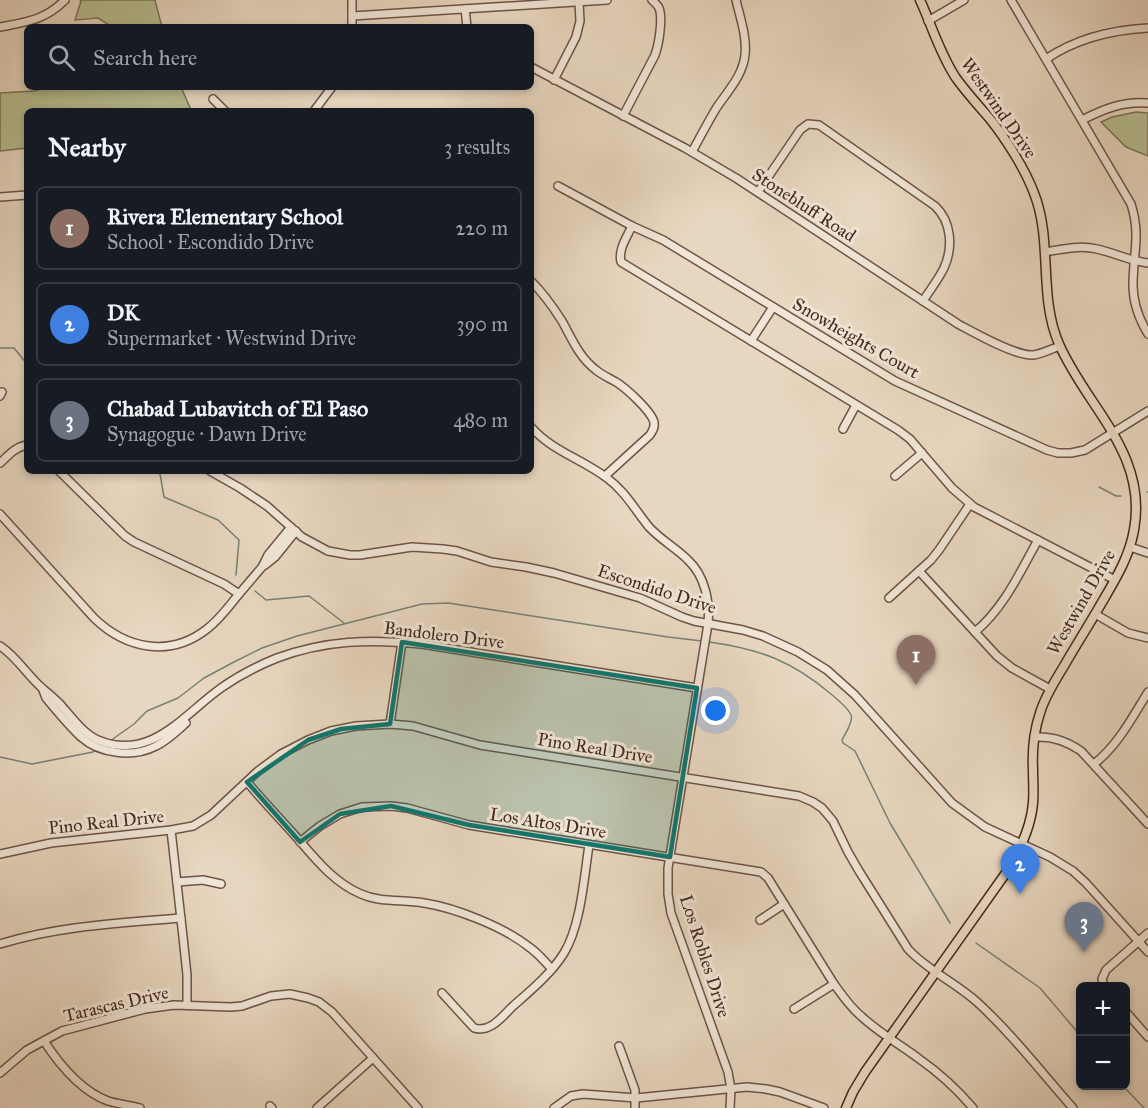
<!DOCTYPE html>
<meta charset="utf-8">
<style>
:root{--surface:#171b24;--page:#20242c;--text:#f1f3f6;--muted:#9ea1a6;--line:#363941;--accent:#1a73e8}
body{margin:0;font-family:"IM FELL Great Primer",serif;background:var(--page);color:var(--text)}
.controls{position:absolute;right:18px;bottom:18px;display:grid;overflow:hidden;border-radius:9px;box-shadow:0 3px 9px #0003}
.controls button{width:54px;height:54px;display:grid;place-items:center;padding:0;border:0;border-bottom:2px solid var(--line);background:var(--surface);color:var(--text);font:30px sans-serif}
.you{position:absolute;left:716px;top:711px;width:21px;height:21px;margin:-15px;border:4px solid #fff;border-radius:50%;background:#1a73e8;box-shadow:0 0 0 9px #1a73e833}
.badge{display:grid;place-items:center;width:39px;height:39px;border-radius:50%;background:var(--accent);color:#fff;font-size:20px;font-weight:700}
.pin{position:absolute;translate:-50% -50px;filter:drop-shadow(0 2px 3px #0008)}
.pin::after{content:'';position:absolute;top:32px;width:21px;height:18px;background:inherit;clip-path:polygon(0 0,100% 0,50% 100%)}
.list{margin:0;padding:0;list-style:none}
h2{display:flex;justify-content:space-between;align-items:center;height:78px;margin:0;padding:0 24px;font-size:26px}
h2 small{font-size:20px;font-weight:400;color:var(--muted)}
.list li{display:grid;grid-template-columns:39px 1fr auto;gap:18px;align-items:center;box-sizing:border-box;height:84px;margin:0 12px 12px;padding:0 12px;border:2px solid var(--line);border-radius:9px}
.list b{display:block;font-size:22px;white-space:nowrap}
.list p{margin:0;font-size:20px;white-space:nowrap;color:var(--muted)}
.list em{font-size:20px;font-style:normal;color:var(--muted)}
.icon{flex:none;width:33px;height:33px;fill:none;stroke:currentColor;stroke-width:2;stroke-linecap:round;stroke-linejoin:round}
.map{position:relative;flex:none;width:1148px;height:1108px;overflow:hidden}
.search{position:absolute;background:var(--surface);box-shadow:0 3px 9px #0003;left:24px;top:24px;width:510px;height:66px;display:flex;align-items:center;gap:15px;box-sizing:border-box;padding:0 21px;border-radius:9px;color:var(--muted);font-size:22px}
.panel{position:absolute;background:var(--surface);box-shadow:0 3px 9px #0003;left:24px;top:108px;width:510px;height:366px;border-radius:9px}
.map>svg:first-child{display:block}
.green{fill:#b7be91;stroke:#7e7457;stroke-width:1.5}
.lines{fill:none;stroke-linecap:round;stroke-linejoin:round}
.stream{stroke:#778076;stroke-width:1.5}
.minor-casing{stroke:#6e5446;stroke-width:10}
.major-casing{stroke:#46291d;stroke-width:11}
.minor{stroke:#f0e5d6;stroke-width:7}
.major{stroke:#e8d7c0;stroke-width:8}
.marked{fill:#0f766e;fill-opacity:0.2;stroke:#0f766e;stroke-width:4.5;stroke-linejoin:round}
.labels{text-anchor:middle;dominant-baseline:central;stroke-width:6;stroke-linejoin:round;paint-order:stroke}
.street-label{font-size:18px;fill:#46291d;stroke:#f0e5d6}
</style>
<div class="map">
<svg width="1148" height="1108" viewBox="0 0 1148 1108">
<rect width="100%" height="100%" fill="#e8d7c0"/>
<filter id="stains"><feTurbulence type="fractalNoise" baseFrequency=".00333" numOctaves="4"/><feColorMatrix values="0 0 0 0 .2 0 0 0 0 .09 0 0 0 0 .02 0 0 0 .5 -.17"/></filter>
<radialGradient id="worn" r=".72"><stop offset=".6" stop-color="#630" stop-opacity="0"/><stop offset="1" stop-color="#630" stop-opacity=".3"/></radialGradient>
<g class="green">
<path d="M80,0h75l7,27h-50l-14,-9 -23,2 6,-19z"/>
<path d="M51,87h130l10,23 -164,1v37l-27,3v-58l34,-2z"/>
<path d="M1136,112l12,1v43l-22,-9 -25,-25 11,-5z"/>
</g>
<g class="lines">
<g class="stream">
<path d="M0,348h14l13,16"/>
<path d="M155,471l5,3 4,23 54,23 21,20 -3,35"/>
<path d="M1099,487l17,9h5"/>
<path d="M1147,492h1"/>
<path d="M255,591l11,9 43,-4 35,27"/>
<path d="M709,642c51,7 83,19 122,52 6,5 17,14 20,21 3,6 -6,19 -9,25l1,3 12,8 35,72 60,100"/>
<path d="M110,741l24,-17 13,-13 31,-13 26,-20 28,-15 30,-15 35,-12 125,-32 26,-1 220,34 34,4"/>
<path d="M0,757l32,7 61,-12 3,-2"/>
<path d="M976,943l64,45 40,47"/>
<path d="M1123,1086l21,22"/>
</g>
<defs>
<g id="minor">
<path d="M352,0v27"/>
<path d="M1011,0l120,204c10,31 2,50 2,81 0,18 6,34 15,49"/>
<path d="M465,9l2,18"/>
<path d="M352,16l255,-16"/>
<path d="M928,21l36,-21"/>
<path d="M0,27c27,-5 45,-7 65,-27"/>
<path d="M1046,59c31,-21 65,-29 102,-31"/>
<path d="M531,67l154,81 51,30 222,146c17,9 57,32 75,31 9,-1 18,-6 27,-9"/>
<path d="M554,80l22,-43 4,-16 -1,-19"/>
<path d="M213,99l12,12"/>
<path d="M314,111l18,-24"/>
<path d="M623,116l32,-61c4,-11 8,-37 4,-47 -2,-4 -4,-5 -7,-8"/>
<path d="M1082,120c22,-11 41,-19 66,-17"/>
<path d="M692,152c8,-15 16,-30 25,-45 11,-16 26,-32 28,-52 2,-18 -5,-38 -9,-55"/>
<path d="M558,186l74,40 31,14 232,141 152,69 11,3h13l14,-3 63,-39"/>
<path d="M758,192l42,-62 8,-6 11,1 116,81c17,16 18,42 9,62 -6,12 -14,22 -21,33"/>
<path d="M0,197l27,-2"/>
<path d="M632,226c-5,11 -14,23 -11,36l277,168 12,9 42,49 22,19 141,73"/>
<path d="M1045,252c17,-3 35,-7 52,-3 18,4 33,12 51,14"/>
<path d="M531,281c12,12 22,26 31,40 10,18 17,36 34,49 6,5 13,8 20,12 10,6 35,29 38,40 1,5 -1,8 -4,13l-45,41"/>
<path d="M751,341l22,-34"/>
<path d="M0,396l2,-4"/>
<path d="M531,427c21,24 51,32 76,51 18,13 28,32 42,49 12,13 27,21 39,33 17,16 22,41 20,64l-40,244v26l3,19 57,159 3,17 -1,19"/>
<path d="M843,429l13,-24"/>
<path d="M0,463c8,-7 15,-16 27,-18"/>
<path d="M210,471l30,17 27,18 35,31 26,14 22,4h10l52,-8 31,2 14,2 34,11 35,5 28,6 86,25 42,19 12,4 49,9 20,6 35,16 29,18 28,25 97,108 33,24 65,30 23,14 13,12 62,69"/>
<path d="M895,476l27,-23"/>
<path d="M0,514l94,104c32,31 76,40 113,11 13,-10 22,-23 32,-35l-15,-10 -90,-42 -9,-6 -66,-65"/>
<path d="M1130,547l18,6"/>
<path d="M265,565l10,-8 21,-26"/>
<path d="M919,571l78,85 15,12 38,21"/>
<path d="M239,594l23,-27 6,-12 23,-28"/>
<path d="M889,598l42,-38 8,-10 31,-46"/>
<path d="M1095,614l33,19 20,5"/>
<path d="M975,632c29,-24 45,-60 63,-92"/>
<path d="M0,646c17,11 27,29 42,42 6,5 11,9 17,15 12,13 23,30 39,37 53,22 85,-25 123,-52 17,-12 36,-22 56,-30 49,-18 93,-19 144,-14l276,44"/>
<path d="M43,690l3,8c11,13 22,27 35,39 19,17 52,21 75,9 11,-5 21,-15 30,-23"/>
<path d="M390,724l12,-82"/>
<path d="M1035,737c17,-1 32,4 46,14l67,73"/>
<path d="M1094,764c24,-19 38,-46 54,-72"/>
<path d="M247,782c17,20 35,39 52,58 18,21 36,43 62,54 20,9 42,5 63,9 32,5 80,24 105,44 9,6 16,15 23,22"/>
<path d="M171,830l12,107 4,38v29"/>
<path d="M300,842l20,-16 20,-12 22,-7 29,-1 16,2 62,17 292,47 7,6 66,106c8,11 16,23 27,32 17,16 38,28 57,42 20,14 39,31 55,50"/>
<path d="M0,854l51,-11 120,-13 22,-4 18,-11 47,-44 23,-17 27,-14 23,-9 25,-5 34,-2 23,2 67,19 319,51 14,6 9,6 11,13 15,31 11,19 49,78c19,21 48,34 69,53 35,32 65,71 96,106"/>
<path d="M177,882l26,-2 18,4"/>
<path d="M760,920l24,-16"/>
<path d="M0,944c58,-18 120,-21 181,-26"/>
<path d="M1104,986l-2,-7 4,-9 42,-37"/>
<path d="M442,993l32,35c16,5 28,-11 38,-21 18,-16 39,-33 52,-54 17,-28 20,-75 25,-108"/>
<path d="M794,1009l40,-25"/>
<path d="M1126,1012l22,25"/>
<path d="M44,1041c15,23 37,50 64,60 10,3 21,4 32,7"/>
<path d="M619,1046l16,44v18"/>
<path d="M0,1073l27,-23 35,-19 83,-22 29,-4 57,2 11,-1 29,-10 19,-2 18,4 11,4 13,10 86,96"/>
<path d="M270,1106l2,2"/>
<path d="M317,1108l56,-50"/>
<path d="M554,1108l17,-12 12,-2 53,4 111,-11 19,2 14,3 44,16"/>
</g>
<path id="major" d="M846,1108l7,-16 12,-20 143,-202c12,-20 23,-43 25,-67 1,-11 0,-22 0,-33 -1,-19 1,-39 7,-57 5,-17 15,-32 24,-47 12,-21 25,-41 37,-62 14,-24 28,-46 33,-74 14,-77 -47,-122 -75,-186 -21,-48 -6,-103 -25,-151 -9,-24 -28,-54 -44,-74 -12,-14 -24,-27 -34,-41 -16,-24 -24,-52 -36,-78"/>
</defs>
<use href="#minor" class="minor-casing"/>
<use href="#major" class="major-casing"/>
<use href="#minor" class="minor"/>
<use href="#major" class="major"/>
</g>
<path class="marked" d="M402,642l295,46 -27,169 -201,-32 -78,-19 -51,8 -40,28 -53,-60 61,-42 33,-11 49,-5z"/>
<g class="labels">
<g class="street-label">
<text transform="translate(999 108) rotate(55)">Westwind Drive</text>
<text transform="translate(804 205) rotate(33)">Stonebluff Road</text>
<text transform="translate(856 338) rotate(30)">Snowheights Court</text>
<text transform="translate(657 589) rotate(18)">Escondido Drive</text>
<text transform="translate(1081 602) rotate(-60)">Westwind Drive</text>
<text transform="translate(444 635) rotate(7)">Bandolero Drive</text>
<text transform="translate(595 748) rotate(9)">Pino Real Drive</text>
<text transform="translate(106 822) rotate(-6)">Pino Real Drive</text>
<text transform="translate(548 823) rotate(9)">Los Altos Drive</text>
<text transform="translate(705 956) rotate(72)">Los Robles Drive</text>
<text transform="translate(116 1004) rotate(-13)">Tarascas Drive</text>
</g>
</g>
<rect width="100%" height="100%" filter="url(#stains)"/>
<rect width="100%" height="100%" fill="url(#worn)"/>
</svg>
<div class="controls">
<button>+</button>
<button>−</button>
</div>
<div class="you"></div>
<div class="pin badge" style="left:916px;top:685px;background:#8d6e63">1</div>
<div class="pin badge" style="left:1020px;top:894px;background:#3f7fe0">2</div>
<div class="pin badge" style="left:1084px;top:952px;background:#6b7280">3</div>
<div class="search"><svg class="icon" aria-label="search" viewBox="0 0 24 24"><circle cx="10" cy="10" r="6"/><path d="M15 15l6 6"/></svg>Search here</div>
<section class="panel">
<h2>Nearby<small>3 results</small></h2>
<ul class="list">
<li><span class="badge" style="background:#8d6e63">1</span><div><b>Rivera Elementary School</b><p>School · Escondido Drive</p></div><em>220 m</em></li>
<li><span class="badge" style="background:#3f7fe0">2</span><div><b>DK</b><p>Supermarket · Westwind Drive</p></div><em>390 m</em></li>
<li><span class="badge" style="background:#6b7280">3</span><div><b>Chabad Lubavitch of El Paso</b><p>Synagogue · Dawn Drive</p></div><em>480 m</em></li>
</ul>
</section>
</div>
